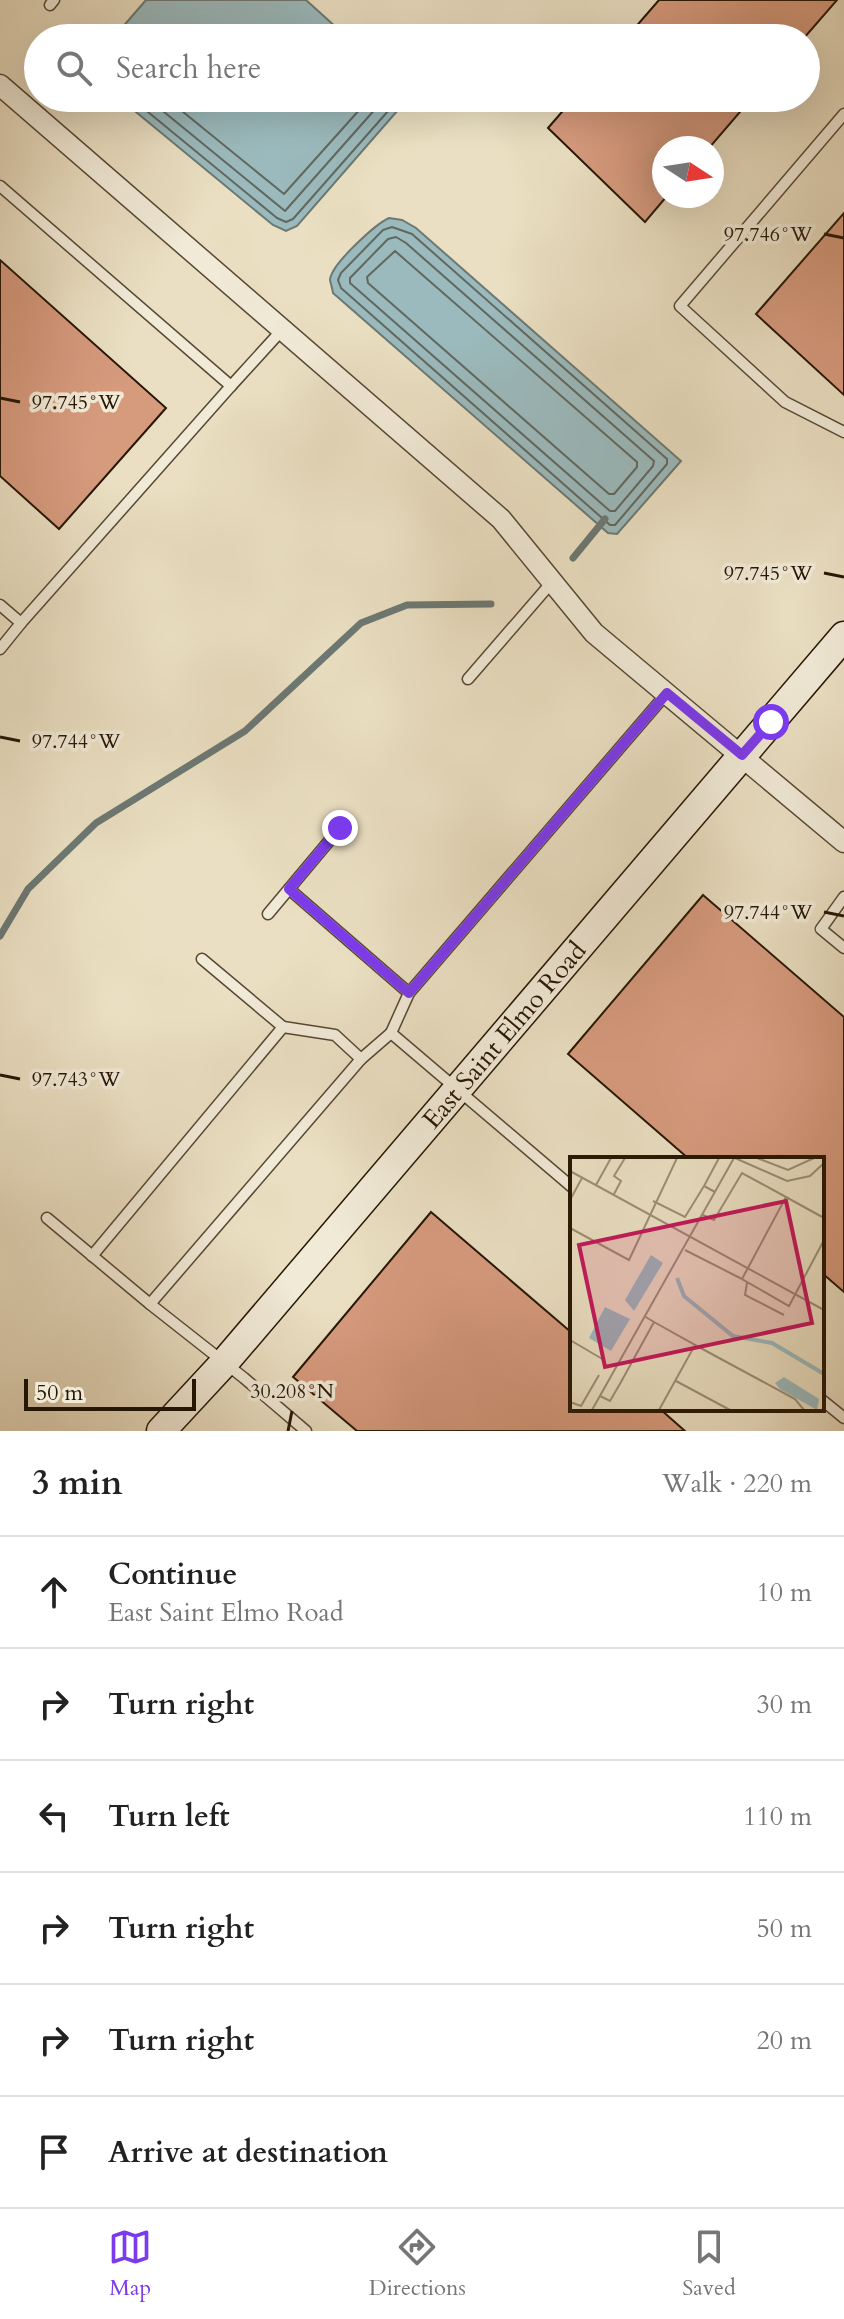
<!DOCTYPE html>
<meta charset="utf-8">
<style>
:root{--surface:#fff;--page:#f6f6f6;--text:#222;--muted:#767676;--line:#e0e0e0;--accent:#7c3aed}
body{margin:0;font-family:Cardo,serif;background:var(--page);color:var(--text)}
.compass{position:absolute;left:652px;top:136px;width:72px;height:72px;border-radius:50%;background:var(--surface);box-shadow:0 8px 32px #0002;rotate:102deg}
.scale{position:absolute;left:24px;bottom:20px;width:172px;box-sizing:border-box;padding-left:8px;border:4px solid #261604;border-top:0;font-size:22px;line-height:28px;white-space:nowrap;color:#261604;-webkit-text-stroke:6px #f1ead7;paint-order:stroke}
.stop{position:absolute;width:24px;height:24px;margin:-18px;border:6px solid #7c3aed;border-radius:50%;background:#fff}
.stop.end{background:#7c3aed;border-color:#fff;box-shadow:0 2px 8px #0008}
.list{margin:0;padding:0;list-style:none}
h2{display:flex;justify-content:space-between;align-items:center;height:104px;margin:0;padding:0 32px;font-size:34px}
h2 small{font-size:26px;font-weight:400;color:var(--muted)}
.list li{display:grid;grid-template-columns:52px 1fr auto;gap:24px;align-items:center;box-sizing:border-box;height:112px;padding:0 32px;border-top:2px solid var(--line)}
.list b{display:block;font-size:30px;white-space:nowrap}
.list p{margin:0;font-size:26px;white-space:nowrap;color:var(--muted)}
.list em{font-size:26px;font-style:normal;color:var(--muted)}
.icon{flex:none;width:44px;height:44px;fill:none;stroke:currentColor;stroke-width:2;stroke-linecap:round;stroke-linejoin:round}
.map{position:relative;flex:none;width:844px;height:1431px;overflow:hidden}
.search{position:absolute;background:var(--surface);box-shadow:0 8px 32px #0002;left:24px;right:24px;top:24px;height:88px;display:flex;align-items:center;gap:20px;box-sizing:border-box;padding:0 28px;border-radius:44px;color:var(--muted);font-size:30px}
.sheet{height:776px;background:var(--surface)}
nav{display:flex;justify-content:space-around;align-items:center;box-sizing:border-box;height:112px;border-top:2px solid var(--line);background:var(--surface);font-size:22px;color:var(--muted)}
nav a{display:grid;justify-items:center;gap:4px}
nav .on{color:var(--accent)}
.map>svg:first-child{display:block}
.water{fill:#9bbabd;stroke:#6c7873;stroke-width:2}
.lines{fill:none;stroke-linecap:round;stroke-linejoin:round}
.shore{stroke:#606860;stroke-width:2}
.stream{stroke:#6c7873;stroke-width:7}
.building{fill:#d69a7d;stroke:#261604;stroke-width:2}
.lane-casing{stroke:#574834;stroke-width:13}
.street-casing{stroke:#574834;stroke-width:23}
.secondary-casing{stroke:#261604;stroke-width:31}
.lane{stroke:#f1ead7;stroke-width:10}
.street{stroke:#f1ead7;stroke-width:20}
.secondary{stroke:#f1ead7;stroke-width:28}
.route{stroke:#7c3aed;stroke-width:10}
.ticks{fill:none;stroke:#261604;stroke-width:3}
.labels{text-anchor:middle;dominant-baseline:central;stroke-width:7;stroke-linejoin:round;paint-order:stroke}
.street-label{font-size:26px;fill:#261604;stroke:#f1ead7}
.inset-river{fill:none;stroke:#9bbabd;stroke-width:4}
.inset-road{fill:none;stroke:#9c8f76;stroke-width:2}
.view{fill:#c2185b;fill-opacity:0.15;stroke:#c2185b;stroke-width:4}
.inset-edge{fill:none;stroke:#261604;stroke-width:4}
.ticks-label{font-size:20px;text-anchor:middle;fill:#261604;stroke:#f1ead7;stroke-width:7;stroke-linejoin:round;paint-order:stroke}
</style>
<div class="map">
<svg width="844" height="1431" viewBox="0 0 844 1431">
<rect width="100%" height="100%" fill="#eadfc2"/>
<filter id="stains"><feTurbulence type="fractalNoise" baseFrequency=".0025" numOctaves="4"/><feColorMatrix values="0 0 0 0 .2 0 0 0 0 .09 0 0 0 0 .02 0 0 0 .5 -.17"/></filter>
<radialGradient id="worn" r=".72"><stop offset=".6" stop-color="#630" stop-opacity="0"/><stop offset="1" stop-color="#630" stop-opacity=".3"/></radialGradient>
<g class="water">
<path d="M146,0h160l42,38h-235z"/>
<path d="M119,98h285l1,4 -108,124 -11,5 -13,-6z"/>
<path d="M389,218l13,2 14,8 265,233 -64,73 -9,-1 -275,-240c0,-1 -3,-13 -3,-13 1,-16 46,-56 59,-62z"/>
</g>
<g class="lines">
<g class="shore">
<path d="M131,98l146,120 9,4 7,-3 96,-109 8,-12"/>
<path d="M147,98l138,113 100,-113"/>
<path d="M166,98l118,96 86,-96"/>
<path d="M392,227l20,7 255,225v5l-52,61h-5l-269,-237 -3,-8 3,-7 42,-43z"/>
<path d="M396,237l10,6 248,218 -1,5 -38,45h-5l-260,-228v-5l38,-39z"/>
<path d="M395,251l242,211v5l-23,27h-5l-241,-211 -1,-6z"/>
</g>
<g class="stream">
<path d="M573,558l32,-39"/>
<path d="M0,936l28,-47 68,-66 149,-92 116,-108 46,-18 84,-1"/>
</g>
</g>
<g class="building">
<path d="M659,0h178l-33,38h-178z"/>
<path d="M574,98h178l-43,50h-45v48h3l-22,26 -97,-94z"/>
<path d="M844,213v182l-88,-81z"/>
<path d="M0,260l166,148 -107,121 -59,-53z"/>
<path d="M703,895l141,122v275l-22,-19v-114h-133l-121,-105z"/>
<path d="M431,1212l141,121v76h88l25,22h-328l-64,-54z"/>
</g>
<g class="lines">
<defs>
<g id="lane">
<path d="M50,5l4,-5"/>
<path d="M844,114l-164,192 105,96 59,30"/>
<path d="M0,186l231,200 51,-56"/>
<path d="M0,605l21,18 210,-237"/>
<path d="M0,649l21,-26"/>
<path d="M468,679l84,-97"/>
<path d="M289,889l120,104"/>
<path d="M844,897l-23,32 23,19"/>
<path d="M268,914l72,-86"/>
<path d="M202,959l81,68"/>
<path d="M391,1033l18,-40 258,-300"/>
<path d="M47,1218l103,86"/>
<path d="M92,1256l191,-229 52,8 26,24"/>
<path d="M822,1400l22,18"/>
<path d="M306,1431l-62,-53 -94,-74 211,-245 30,-26 181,154"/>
</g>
<path id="street" d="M0,85l501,434 93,114 250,209"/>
<g id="secondary">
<path id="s1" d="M161,1431l63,-68 620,-727"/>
</g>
</defs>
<use href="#lane" class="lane-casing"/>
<use href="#street" class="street-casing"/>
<use href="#secondary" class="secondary-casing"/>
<use href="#lane" class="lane"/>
<use href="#street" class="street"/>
<use href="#secondary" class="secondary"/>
</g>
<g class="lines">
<path class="route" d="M340,828l-51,61 120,104 258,-300 75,62 29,-33"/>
</g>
<path class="ticks" d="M824,234l20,4M0,398l20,4M824,573l20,4M0,737l20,4M824,912l20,4M0,1075l20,4M288,1431l4,-20"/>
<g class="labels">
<g class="street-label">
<text stroke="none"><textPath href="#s1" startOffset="524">East Saint Elmo Road</textPath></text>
</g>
</g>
<g transform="translate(570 1157)">
<rect width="254" height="254" fill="#eadfc2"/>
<path d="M81,98l12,8 -29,48 -9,-11zM35,150l25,12 -19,32 -22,-13zM214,220l35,22 -2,11 -37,-21 -5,-6z" fill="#9bbabd"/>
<path class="inset-river" d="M107,121l7,18 49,40 39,7 52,31"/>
<path class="inset-road" d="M165,1l52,23 23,-5 14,-13M187,1l31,12 26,-12M0,14l254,139M26,28l15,-27M145,35l-11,-6 15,-28M44,37l7,-13 -7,-5 11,-18M216,40l38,21M0,43l12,-22M83,44l32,16 19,-31M133,58l11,5 28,-47 44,24 -44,82 47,27 35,-66M0,71l59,32 48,-102M115,93l57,29M177,126l-2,12 39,20M84,165l41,23 -36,65M0,183l34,20M125,188l100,54 9,11M106,224l54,29M30,239l10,5 11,-19 33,-60 -10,-6M0,245l11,4 18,-31M22,253l142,-252"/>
<path class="view" d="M216,44l26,122 -207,44 -26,-122z"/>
<rect width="254" height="254" class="inset-edge"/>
</g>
<g class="ticks-label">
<text x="768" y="241">97.746°W</text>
<text x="76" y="409">97.745°W</text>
<text x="768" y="580">97.745°W</text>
<text x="76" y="748">97.744°W</text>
<text x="768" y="919">97.744°W</text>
<text x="76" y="1086">97.743°W</text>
<text x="292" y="1398">30.208°N</text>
</g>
<rect width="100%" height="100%" filter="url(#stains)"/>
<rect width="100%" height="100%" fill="url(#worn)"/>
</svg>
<svg class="compass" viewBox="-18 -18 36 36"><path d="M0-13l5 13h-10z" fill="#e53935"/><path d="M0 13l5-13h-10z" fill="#767676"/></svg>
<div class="scale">50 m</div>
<div class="stop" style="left:771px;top:722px"></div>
<div class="stop end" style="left:340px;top:828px"></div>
<div class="search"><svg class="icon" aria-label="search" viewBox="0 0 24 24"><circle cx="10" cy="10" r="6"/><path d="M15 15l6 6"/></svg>Search here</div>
</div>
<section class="sheet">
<h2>3 min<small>Walk · 220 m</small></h2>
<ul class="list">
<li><svg class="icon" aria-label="ahead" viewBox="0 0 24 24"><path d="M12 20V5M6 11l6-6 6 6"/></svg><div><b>Continue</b><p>East Saint Elmo Road</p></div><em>10 m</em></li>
<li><svg class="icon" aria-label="right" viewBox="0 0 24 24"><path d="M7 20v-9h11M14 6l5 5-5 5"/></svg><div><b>Turn right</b></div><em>30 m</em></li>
<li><svg class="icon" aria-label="left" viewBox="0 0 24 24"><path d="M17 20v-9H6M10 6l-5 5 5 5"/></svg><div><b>Turn left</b></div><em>110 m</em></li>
<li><svg class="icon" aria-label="right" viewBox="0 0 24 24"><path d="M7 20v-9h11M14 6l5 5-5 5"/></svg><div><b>Turn right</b></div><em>50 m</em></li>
<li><svg class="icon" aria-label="right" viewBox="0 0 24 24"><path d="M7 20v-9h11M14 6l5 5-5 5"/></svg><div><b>Turn right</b></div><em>20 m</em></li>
<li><svg class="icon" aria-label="arrive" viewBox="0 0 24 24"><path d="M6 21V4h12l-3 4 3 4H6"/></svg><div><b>Arrive at destination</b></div></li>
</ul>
</section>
<nav>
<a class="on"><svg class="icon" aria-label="map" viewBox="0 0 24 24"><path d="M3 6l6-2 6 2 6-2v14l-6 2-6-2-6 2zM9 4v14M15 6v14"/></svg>Map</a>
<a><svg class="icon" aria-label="directions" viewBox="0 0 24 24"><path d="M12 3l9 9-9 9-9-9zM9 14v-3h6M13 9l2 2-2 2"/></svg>Directions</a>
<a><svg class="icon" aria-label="saved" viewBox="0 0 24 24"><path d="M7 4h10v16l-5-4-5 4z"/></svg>Saved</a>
</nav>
